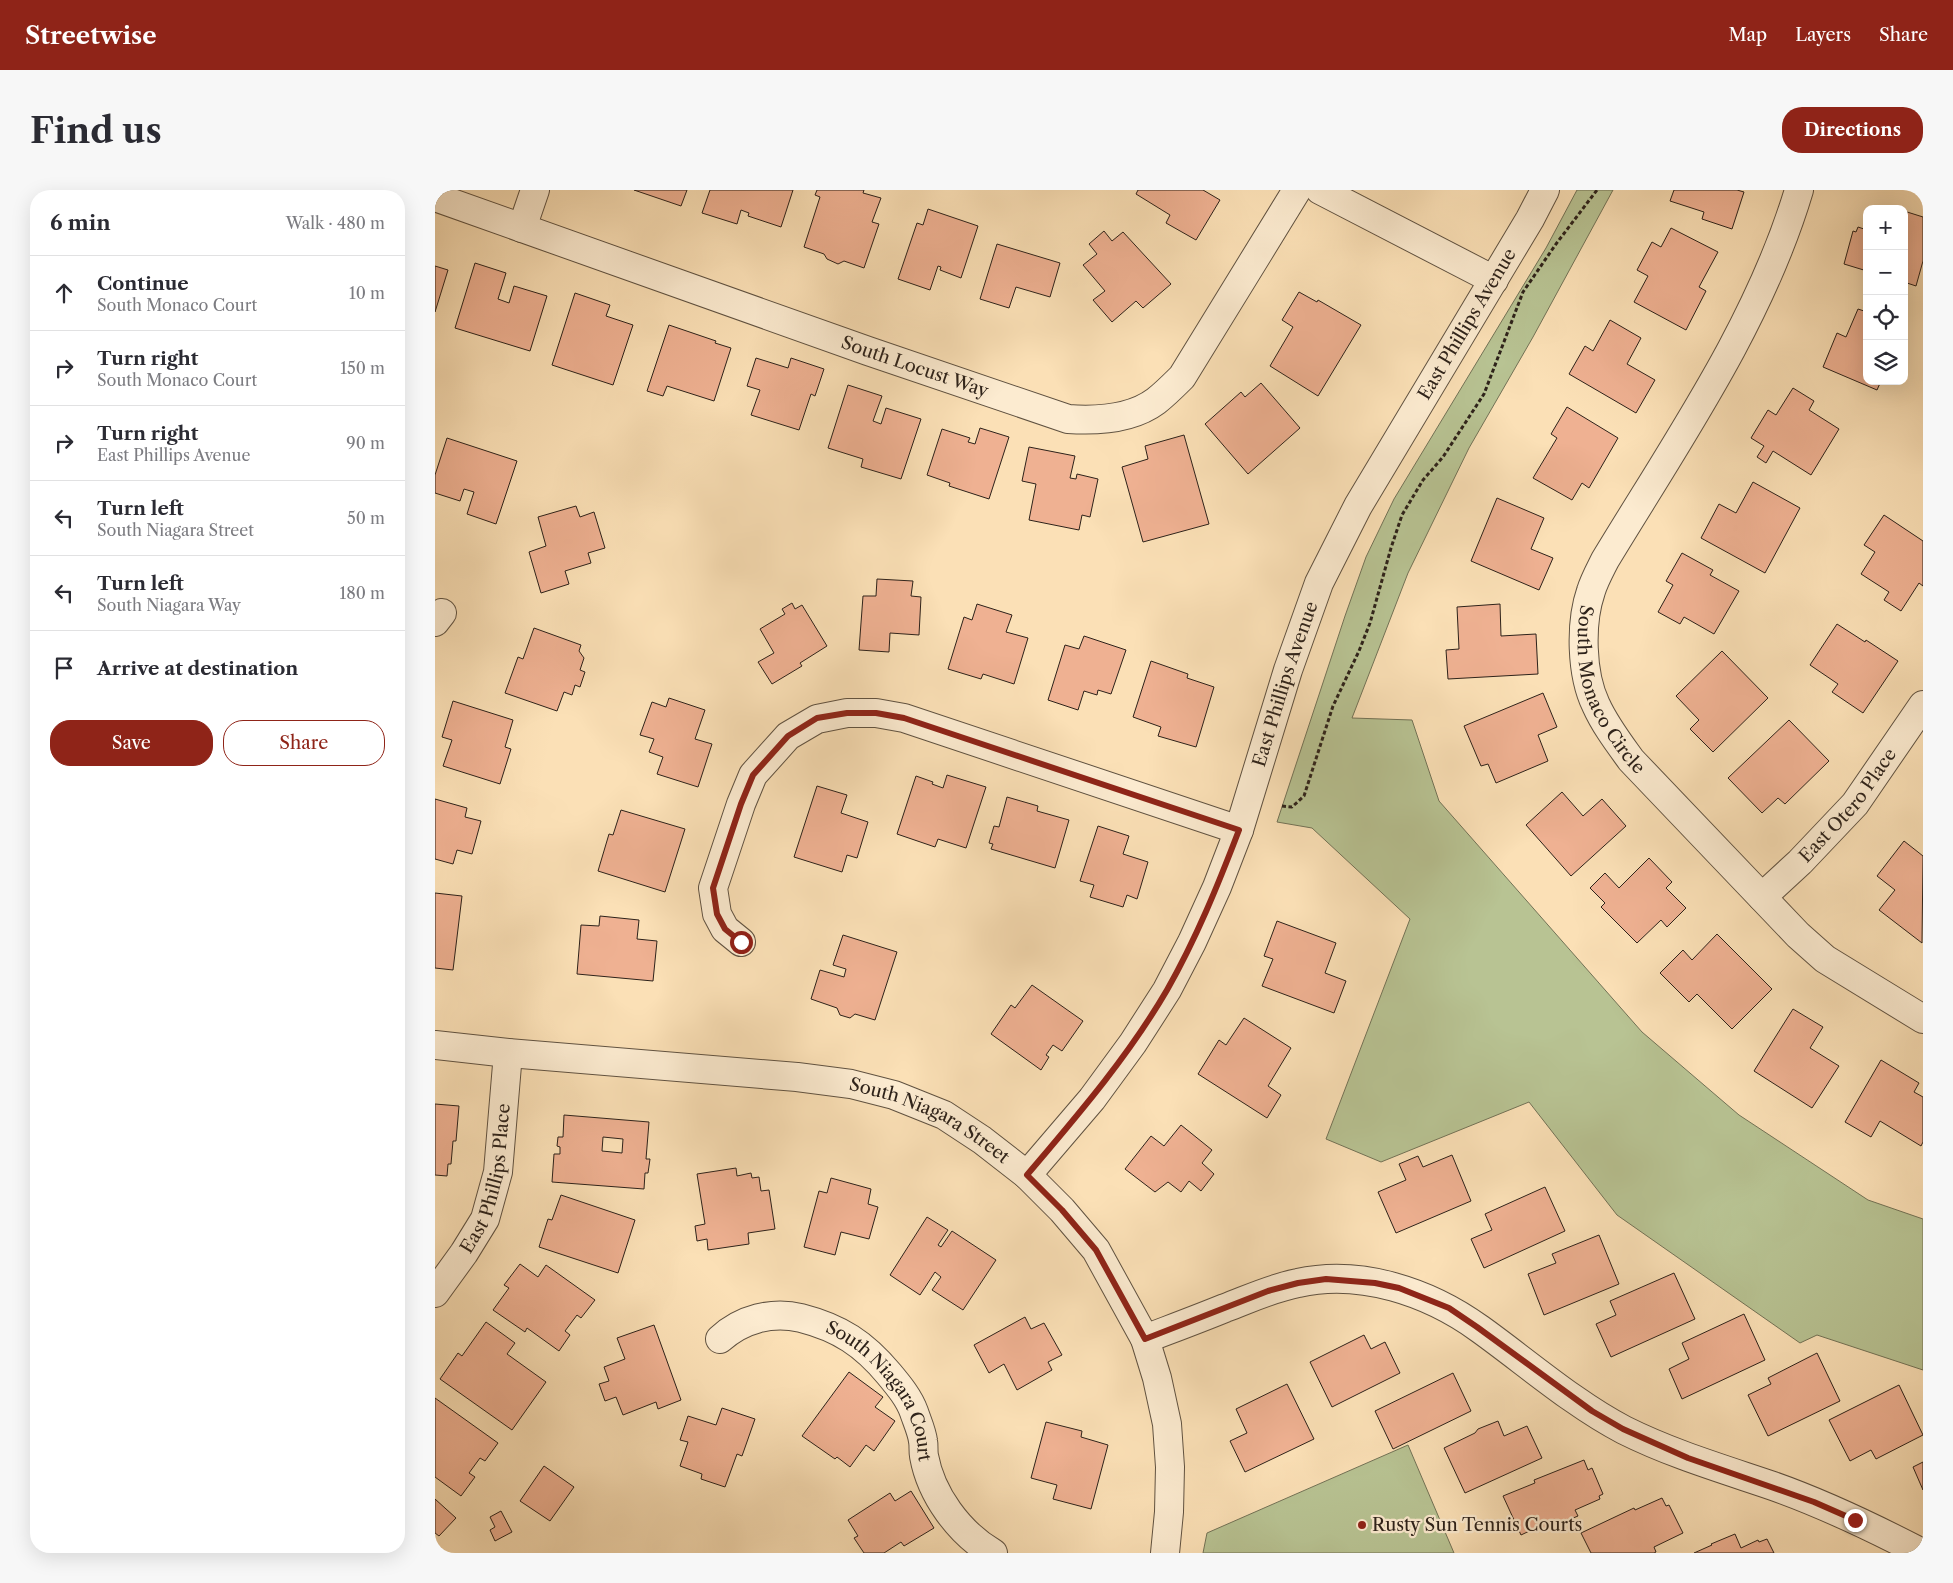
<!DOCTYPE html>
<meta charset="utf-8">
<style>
:root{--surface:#fff;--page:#f7f7f7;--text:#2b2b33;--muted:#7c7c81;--line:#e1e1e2;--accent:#8f2418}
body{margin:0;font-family:"Libre Caslon Text",serif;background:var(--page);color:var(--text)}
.controls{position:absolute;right:15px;top:15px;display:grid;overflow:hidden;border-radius:10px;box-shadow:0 5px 20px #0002}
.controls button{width:45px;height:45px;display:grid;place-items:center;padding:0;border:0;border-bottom:1px solid var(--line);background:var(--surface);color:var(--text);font:25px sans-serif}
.stop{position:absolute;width:15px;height:15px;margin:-11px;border:4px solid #8f2418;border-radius:50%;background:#fff}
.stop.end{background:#8f2418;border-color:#fff;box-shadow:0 1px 5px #0008}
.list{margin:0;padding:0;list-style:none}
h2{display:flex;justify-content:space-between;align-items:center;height:65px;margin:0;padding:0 20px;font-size:21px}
h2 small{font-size:16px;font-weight:400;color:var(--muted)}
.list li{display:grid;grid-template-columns:32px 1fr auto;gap:15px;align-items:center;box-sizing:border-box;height:75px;padding:0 20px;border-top:1px solid var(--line)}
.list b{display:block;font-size:19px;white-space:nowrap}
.list p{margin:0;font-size:16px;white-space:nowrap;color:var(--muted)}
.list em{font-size:16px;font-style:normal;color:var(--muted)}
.actions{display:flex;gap:10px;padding:15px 20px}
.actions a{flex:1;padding:11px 0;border:1px solid var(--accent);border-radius:20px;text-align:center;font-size:18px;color:var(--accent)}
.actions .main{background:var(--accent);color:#fff}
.icon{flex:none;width:28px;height:28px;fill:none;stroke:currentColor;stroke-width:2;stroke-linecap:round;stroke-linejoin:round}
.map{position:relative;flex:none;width:1488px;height:1363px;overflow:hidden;border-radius:20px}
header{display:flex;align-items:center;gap:30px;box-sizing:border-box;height:70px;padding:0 25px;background:var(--accent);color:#fff}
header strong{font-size:24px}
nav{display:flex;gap:28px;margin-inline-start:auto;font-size:18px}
.intro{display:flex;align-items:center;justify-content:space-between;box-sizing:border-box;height:120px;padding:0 30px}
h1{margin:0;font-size:35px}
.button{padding:12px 22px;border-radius:20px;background:var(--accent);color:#fff;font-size:18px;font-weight:700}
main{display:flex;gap:30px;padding:0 30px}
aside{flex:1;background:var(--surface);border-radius:20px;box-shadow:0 5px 20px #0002}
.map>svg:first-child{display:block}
.green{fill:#b8c393;stroke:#727256}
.building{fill:#efb192;stroke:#2d221a;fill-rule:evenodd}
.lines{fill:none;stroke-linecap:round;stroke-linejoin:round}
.minor-casing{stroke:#605241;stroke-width:30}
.path{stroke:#2d221a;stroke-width:3;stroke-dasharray:4 2.5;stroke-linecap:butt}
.minor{stroke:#fcebd0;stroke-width:28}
.route{stroke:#8f2418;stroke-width:6}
.poi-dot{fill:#8f2418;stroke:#fcebd0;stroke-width:2}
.labels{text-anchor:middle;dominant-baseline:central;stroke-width:4.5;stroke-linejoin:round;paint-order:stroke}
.street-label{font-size:18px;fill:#2d221a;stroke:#fcebd0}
.poi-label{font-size:18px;fill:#2d221a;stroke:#fcebd0;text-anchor:start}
</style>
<header>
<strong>Streetwise</strong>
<nav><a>Map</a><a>Layers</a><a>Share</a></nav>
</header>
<div class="intro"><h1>Find us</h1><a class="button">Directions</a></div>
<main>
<aside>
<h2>6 min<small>Walk · 480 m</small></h2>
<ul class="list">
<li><svg class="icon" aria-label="ahead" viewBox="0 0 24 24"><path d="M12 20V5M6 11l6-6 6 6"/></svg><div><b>Continue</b><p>South Monaco Court</p></div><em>10 m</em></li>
<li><svg class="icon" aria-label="right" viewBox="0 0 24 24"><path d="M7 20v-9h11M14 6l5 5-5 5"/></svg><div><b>Turn right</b><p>South Monaco Court</p></div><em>150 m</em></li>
<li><svg class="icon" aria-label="right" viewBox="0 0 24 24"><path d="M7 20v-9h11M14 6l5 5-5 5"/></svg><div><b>Turn right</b><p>East Phillips Avenue</p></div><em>90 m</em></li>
<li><svg class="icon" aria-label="left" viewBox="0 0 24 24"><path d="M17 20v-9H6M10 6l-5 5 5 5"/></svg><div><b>Turn left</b><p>South Niagara Street</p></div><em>50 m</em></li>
<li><svg class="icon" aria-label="left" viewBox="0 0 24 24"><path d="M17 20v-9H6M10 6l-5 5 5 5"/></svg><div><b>Turn left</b><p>South Niagara Way</p></div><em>180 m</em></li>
<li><svg class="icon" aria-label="arrive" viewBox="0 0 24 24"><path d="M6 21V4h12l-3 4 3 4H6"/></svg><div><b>Arrive at destination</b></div></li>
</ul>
<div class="actions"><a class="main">Save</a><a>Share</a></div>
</aside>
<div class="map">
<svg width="1488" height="1363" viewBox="0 0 1488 1363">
<rect width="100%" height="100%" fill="#fbe0b6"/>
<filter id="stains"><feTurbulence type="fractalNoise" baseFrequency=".004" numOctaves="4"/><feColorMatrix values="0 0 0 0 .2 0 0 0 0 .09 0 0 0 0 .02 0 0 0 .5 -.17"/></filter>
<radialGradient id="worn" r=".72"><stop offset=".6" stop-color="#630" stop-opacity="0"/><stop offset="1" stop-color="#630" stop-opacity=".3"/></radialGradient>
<g class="green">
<path d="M1142,0h36l-80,147 -64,111 -61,125 -56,145 60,2 27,81 203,231 97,83 129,85 55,19v151l-106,-35 -17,8 -183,-128 -88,-113 -148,60 -55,-23 84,-220 -98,-91 -35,-6 68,-206 21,-59 28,-58 152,-251z"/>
<path d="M973,1255l46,108h-251l4,-20z"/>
</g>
<g class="building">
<path d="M199,0h53l-6,16z"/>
<path d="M275,0h83l-12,37 -33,-11 1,-3 -8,-3 -4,14 -35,-11z"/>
<path d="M382,0h47l-1,3 18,5 -9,24 7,2 -15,44 -20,-7 -6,3 -11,-5 -3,-5 -20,-7 16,-50 -5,-2z"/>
<path d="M703,0h65l17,10 -24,40 -30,-17 4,-8 -34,-21z"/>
<path d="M1239,0h63l7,2 -12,37 -30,-10 2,-7 -34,-11z"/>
<path d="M493,19l50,17 -17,52 -21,-8 1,-3 -3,-1 -8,24 -32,-11 19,-56 6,2z"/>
<path d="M1469,21l19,6v44l-7,25 -12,-4z"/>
<path d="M1423,37l9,3v41l-23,-7 9,-33 3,1z"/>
<path d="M1236,38l47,24 -19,35 7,4 -20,39 -52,-28 14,-26 -11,-6 15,-28 9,5z"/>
<path d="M669,41l8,10 11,-9 48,52 -28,24 -7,-7 -24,21 -19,-22 12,-9 -22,-26 14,-11 -8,-10z"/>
<path d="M562,54l63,19 -10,34 -34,-10 -7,21 -29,-9z"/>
<path d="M40,73l31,10 -8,26 11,4 5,-17 33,10 -17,55 -75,-23z"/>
<path d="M0,76l13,4 -13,42z"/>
<path d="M864,102l18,10 1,-2 43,25 -43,71 -48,-30 23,-39 -11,-7z"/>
<path d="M140,103l35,12 -4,11 27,9 -20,60 -61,-20z"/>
<path d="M1423,119l9,3v69h14l-4,9 -54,-23 14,-34 9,4z"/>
<path d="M1175,130l31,18 -14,26 28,16 -19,33 -67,-39 16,-28 8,5z"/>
<path d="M234,135l47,16 -1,2 16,5 -17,53 -47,-15 -4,10 -16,-5z"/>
<path d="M321,168l32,10 3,-10 33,11 -9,27 -4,-2 -12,36 -48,-15 9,-25 -13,-4z"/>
<path d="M826,193l39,45 -52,46 -43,-50 36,-32 4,5z"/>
<path d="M413,195l34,11 -9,25 8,3 5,-16 35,11 -20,60 -40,-12 2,-8 -35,-11z"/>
<path d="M1358,198l21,13 -5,9 30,19 -28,46 -38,-24 -7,12 -9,-6 7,-11 -13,-8 17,-28 8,5z"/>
<path d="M1132,217l51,31 -29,50 -7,-5 -10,17 -39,-22 24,-40 -6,-4z"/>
<path d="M545,238l29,9 -20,62 -40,-13 1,-3 -23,-8 15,-46 28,9 -2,4 7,2z"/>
<path d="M749,245l25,89 -66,18 -21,-75 26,-8 -3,-13z"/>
<path d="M12,248l70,23 -21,63 -29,-10 7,-22 -10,-3 -4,12 -25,-8v-18z"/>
<path d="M594,257l46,9 -5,22 6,1 1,-5 21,5 -8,38 -8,-2 -3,15 -50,-10 7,-36 -14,-3z"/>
<path d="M1318,292l47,26 -35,65 -64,-35 18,-34 17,9z"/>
<path d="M1062,308l47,20 -13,31 22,9 -14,32 -68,-29z"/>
<path d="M141,316l4,11 14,-5 11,36 -17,5 3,10 -26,8 4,13 -28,9 -12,-41 17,-6 -8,-29z"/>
<path d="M1449,325l39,26v45l-4,-3 -18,28 -17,-11 5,-8 -28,-18 14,-22 -11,-7z"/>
<path d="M1247,363l31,17 -3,5 29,16 -25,43 -30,-17 -4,7 -22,-12 15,-27 -7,-4z"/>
<path d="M442,389l36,2 -2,15 10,1 -2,38 -29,-2 -1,19 -30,-2 4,-54h13z"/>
<path d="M357,413l3,6 7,-4 25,41 -27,17 2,3 -30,18 -14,-22 16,-9 -14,-24 25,-15 -3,-5z"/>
<path d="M542,414l35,11 -6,17 22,6 -14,46 -31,-10 -2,5 -33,-10 16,-52 8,3z"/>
<path d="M1065,414l1,32 35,-2 2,40 -90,5 -2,-29 13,-1 -2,-42z"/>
<path d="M1402,434l28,18 1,-2 32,21 -35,52 -31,-21 6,-8 -28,-19z"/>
<path d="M99,438l47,17 -2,6 5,7 -4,12 5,2 -5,15 -5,-2 -3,10 -8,-3 -7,19 -52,-18 13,-36 5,2z"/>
<path d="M649,446l42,14 -15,44 -13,-4 -1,5 -13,-4 -6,19 -30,-10 17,-55 14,4z"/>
<path d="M1287,461l46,47 -55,54 -23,-23 9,-9 -23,-24z"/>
<path d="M716,471l37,13 -1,4 27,9 -18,60 -38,-11 3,-9 -28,-10z"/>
<path d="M1108,503l14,34 -19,8 10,26 -52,22 -8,-19 -7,2 -17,-40z"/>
<path d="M234,508l36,12 -10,29 17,5 -14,43 -41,-13 6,-17 -14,-5 5,-13 -14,-4 12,-33 14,5z"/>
<path d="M18,511l60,19 -8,27 6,2 -11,35 -57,-18 9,-26 -10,-3z"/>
<path d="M1354,530l40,41 -44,43 -7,-6 -16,15 -34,-35z"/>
<path d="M512,585l39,12 -20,61 -28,-9 -3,8 -38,-13 19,-58 17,6 -1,2 11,4z"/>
<path d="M382,596l30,9 -6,18 27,9 -11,36 -10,-3 -5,17 -48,-15z"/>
<path d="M1127,602l21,24 19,-17 24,27 -55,50 -45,-51z"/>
<path d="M572,607l31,9 -1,5 32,9 -14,48 -64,-19 2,-5 -4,-1 5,-17 5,1z"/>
<path d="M0,609l32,9 -2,9 16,4 -9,33 -15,-4 -4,14 -18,-5z"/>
<path d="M186,620l64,19 -20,63 -67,-21 11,-37 4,1z"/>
<path d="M663,636l31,10 -6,18 25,8 -11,37 -10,-4 -4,12 -33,-10 4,-12 -14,-4z"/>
<path d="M1469,651l19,15 -1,87 -43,-33 16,-20 -18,-14z"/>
<path d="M1214,668l23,24 -6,6 20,20 -19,19 -6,-7 -24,23 -36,-36 4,-4 -15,-15 15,-15 14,15z"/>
<path d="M0,703l27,3 -9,74 -18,-2z"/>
<path d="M165,726l39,4 -2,19 20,2 -4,40 -76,-7 4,-49 18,1z"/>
<path d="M842,731l59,22 -11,30 21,8 -12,32 -72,-27 11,-27 -9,-3z"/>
<path d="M1282,744l55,55 -40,40 -35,-35 -8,8 -29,-29 23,-23 9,10z"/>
<path d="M408,745l54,17 -22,68 -20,-6 -5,4 -10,-3 -3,-7 -26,-9 9,-29 24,7 2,-8 -13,-4z"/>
<path d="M597,795l51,36 -21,30 -9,-6 -7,10 3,2 -8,13 -50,-36 20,-29 4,3z"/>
<path d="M1358,819l30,18 -13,21 29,18 -27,42 -58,-37z"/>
<path d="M809,828l47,30 -23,38 13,9 -14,23 -69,-44 21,-34 7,5z"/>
<path d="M1446,870l38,23 -5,9 9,5v45l-2,4 -41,-25 -9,16 -26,-15z"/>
<path d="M0,914l24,2 -3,35h-3l-2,23h-3l-1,12 -12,-1z"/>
<path d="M129,925l85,7 -3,37h4l-2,14h-3l-1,16 -92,-7 2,-28h6v-7l-3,-1 1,-9h5zM168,947l20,2 -1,14 -20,-2z"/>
<path d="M746,935l31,25 -10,13 12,11 -13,17 -12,-10 -8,11 -13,-10 -13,10 -30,-23 26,-33 13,10z"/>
<path d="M1017,965l19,46 -75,32 -18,-41 28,-12 -7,-16 19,-8 5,11z"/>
<path d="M301,978l1,8 14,-3 1,5 7,-1 2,14 8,-1 6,39 -27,4 1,11 -41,6 -1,-11 -10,2 -2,-15 10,-2 -8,-50z"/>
<path d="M396,988l40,11 -3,15 10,3 -9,32 -28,-7 -6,23 -31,-8 15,-56 8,2z"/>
<path d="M1110,997l20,44 -81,37 -13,-29 21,-9 -7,-16z"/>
<path d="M126,1005l74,25 -17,53 -79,-26 9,-28 4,1z"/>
<path d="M492,1027l21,13 -10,15 3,2 11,-16 44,29 -33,50 -31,-20 9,-13 -6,-5 -15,23 -30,-20z"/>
<path d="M1164,1045l20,49 -75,31 -16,-41 28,-11 -4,-9z"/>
<path d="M85,1074l18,13 8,-12 49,35 -14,18 -4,-3 -12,16 5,4 -11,16 -32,-23 -2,4 -32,-22 16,-22 -5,-3z"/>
<path d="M1239,1083l21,46 -84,38 -15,-33 20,-9 -6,-14z"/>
<path d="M1309,1124l21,46 -83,39 -13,-30 20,-10 -7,-16z"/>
<path d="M590,1127l6,12 13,-6 18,32 -14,7 4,8 -35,20 -13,-26 -15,9 -15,-28z"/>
<path d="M51,1132l29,21 -8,11 39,28 -34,48 -72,-51 18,-26 4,3z"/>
<path d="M219,1135l27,75 -23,9 -2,-7 -33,13 -7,-18 -11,4 -6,-17 10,-3 -5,-14 21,-8 -8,-21z"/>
<path d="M929,1145l7,14 14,-7 15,31 -68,34 -22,-45z"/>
<path d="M1382,1163l23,48 -72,35 -20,-41 23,-11 -3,-6z"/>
<path d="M414,1182l34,25 -8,10 20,14 -21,30 -8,-6 -16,22 -13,-10 -2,2 -33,-23z"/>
<path d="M1018,1183l18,38 -78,38 -18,-38z"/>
<path d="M852,1194l27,55 -69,33 -15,-31 17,-8 -11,-24z"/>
<path d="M1464,1195l24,50 -47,24 -5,-9 -21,11 -21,-41z"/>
<path d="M0,1208l63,45 -13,18 -5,-3 -11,15 6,4 -14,19 -26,-19z"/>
<path d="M287,1218l33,11 -13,37 -5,-2 -12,33 -24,-8 1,-5 -22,-8 8,-24 -8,-2 8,-24 28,9z"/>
<path d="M1063,1231l6,15 23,-10 15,32 -77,35 -21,-45 31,-15 3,-4z"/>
<path d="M611,1232l36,9 -1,6 27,8 -17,64 -38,-10 4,-14 -26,-7z"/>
<path d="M1149,1270l4,10 4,-2 11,26 -4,2 1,3 -25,11 3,6 -36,15 -2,-5 -19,9 -18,-39 32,-13 -1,-3z"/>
<path d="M1488,1272v28l-10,-23z"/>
<path d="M109,1276l30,21 -24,34 -30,-20z"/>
<path d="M476,1301l23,37 -30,18 -3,-4 -17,11h-20l-10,-15 4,-2 -10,-16 42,-27 5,8z"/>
<path d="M1227,1308l4,8 3,-1 14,28 -29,14 2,5 -2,1h-63l-10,-20 53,-25 1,2z"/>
<path d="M0,1309l21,19 -17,18 -4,-3z"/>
<path d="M66,1321l11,21 -17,9 -5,-11 5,-3 -5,-10z"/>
<path d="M1300,1344l6,14 17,-8 1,2 8,-3 7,14h-80l18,-8 -1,-1z"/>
</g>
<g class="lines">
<defs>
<g id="minor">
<path d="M885,0l174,90"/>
<path id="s1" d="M1364,0c-40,134 -122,251 -194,370 -5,10 -11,21 -14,31 -11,32 -10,83 5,114 9,20 22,37 35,55l167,175 27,24 98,60"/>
<path id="s2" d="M0,7l433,154 200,68c29,2 64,0 88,-18 9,-7 18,-16 26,-24l115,-187"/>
<path d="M87,38l13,-38"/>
<path d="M0,432l7,-9"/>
<path id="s3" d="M1327,707l38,-35 55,-58 68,-99"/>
<path d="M306,752l-16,-13 -8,-15 -4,-26 28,-84 12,-29 35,-39 29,-17 30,-6h29l28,5 335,112"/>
<path id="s4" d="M0,855l73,8 289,24 54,7 43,11 50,20 38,25 45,35 35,35 34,40 49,89 12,39 10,46 3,43 -1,45 -4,41"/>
<path id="s5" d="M592,985l65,-76 41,-56 34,-53 25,-48 25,-55 22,-57 49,-160 31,-87 39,-77 172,-287 15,-29"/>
<path id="s6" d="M0,1103l29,-40 21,-34 13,-47 10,-119"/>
<path id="s7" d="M285,1149c22,-20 52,-28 81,-21 39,10 63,26 88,56 10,12 20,24 25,38 3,9 8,20 9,29 1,5 0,10 1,15 7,39 35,77 69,97"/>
<path d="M710,1149c26,-10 53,-20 80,-31 24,-9 47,-20 73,-25 63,-14 131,9 182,46 46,33 94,75 144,101 48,24 99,39 149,56 51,18 101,42 149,67"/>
</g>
</defs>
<use href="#minor" class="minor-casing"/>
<path class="path" d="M847,616l10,1 12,-11 29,-90 26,-55 11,-28 21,-75 11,-33 21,-35 20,-23 41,-63 39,-102 33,-48 41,-54"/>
<use href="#minor" class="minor"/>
</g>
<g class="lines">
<path class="route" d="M306,752l-16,-13 -8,-15 -4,-26 28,-84 12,-29 35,-39 29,-18 30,-5h29l28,5 335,112c-21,55 -43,109 -72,160 -39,67 -90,126 -140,185l35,35 34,40 49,89 123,-48 30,-8 28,-4 49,4 24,5 50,20 28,19 115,84 31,18 65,29 126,44 41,18"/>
</g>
<circle class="poi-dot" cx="927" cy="1335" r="5"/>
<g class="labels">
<g class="street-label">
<text stroke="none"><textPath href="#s5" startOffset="966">East Phillips Avenue</textPath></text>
<text stroke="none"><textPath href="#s2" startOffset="509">South Locust Way</textPath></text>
<text stroke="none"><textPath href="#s5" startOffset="561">East Phillips Avenue</textPath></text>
<text stroke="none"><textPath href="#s1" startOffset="559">South Monaco Circle</textPath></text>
<text stroke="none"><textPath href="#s3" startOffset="126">East Otero Place</textPath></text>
<text stroke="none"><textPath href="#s4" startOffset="505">South Niagara Street</textPath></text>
<text stroke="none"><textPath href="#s6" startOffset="129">East Phillips Place</textPath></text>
<text stroke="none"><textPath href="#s7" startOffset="202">South Niagara Court</textPath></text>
</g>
<g class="poi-label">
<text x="937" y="1335">Rusty Sun Tennis Courts</text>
</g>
</g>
<rect width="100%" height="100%" filter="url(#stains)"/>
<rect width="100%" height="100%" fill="url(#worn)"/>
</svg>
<div class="controls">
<button>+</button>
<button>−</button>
<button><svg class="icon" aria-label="locate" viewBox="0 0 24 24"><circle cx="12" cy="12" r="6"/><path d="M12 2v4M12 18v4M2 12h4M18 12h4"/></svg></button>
<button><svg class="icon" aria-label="layers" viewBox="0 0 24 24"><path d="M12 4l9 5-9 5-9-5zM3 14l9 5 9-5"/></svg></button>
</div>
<div class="stop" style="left:306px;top:752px"></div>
<div class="stop end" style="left:1420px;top:1330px"></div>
</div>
</main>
